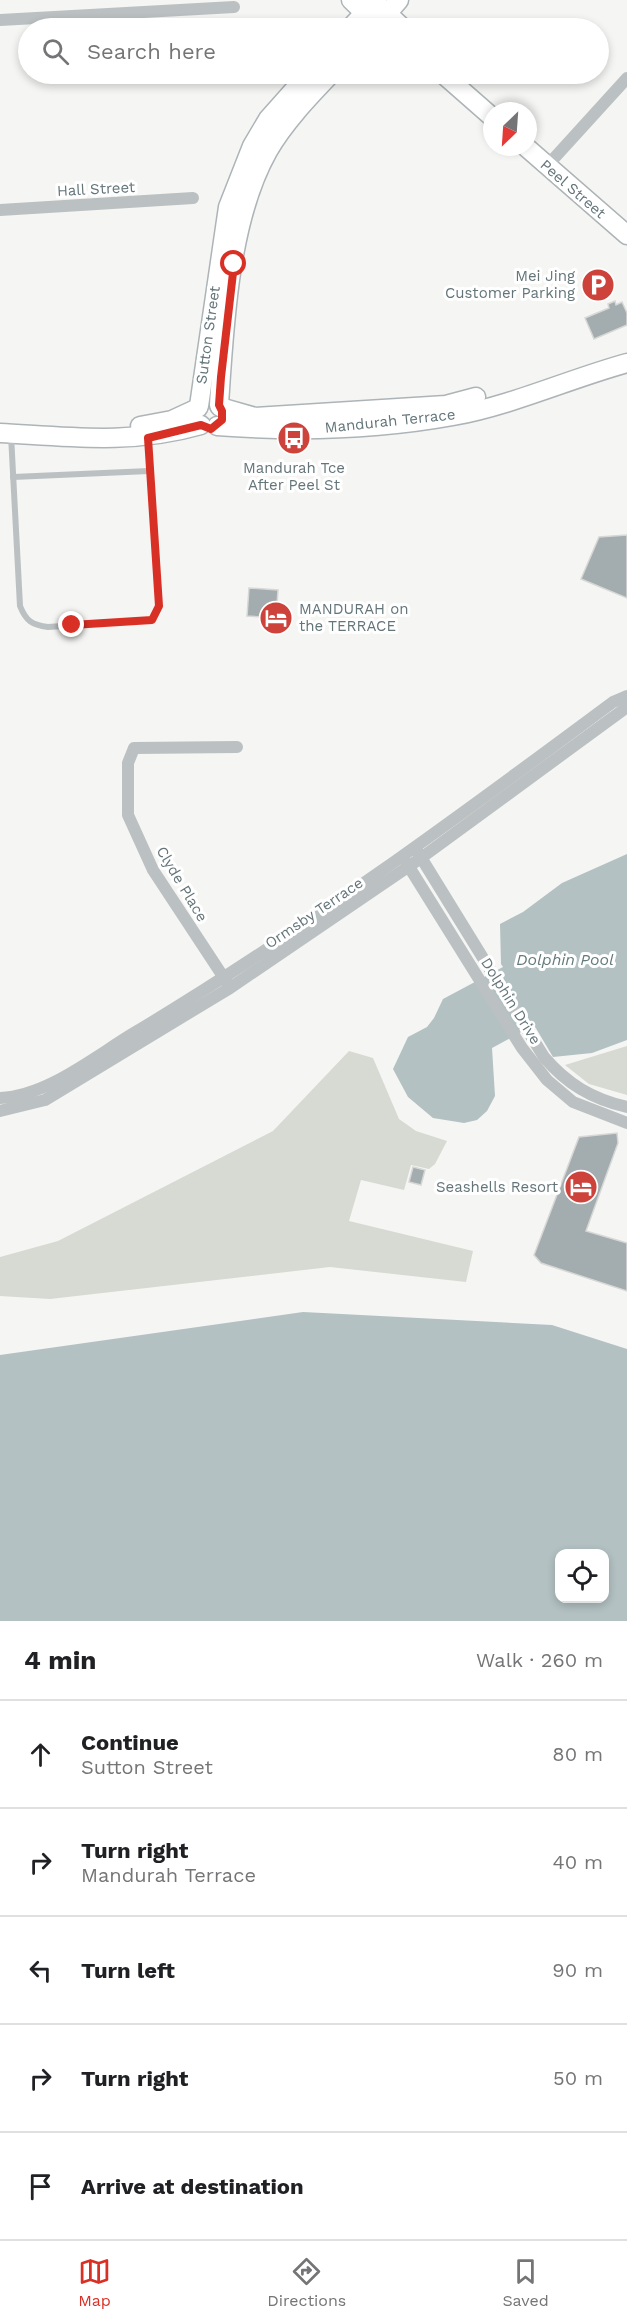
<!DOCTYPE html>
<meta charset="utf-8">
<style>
:root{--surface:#fff;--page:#f2f2f2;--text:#202124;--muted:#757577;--line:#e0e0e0;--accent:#d93025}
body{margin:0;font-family:"Work Sans",sans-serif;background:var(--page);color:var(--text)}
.controls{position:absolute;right:18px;bottom:18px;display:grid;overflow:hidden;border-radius:12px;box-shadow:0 3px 9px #0003}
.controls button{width:54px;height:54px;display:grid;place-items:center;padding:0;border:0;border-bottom:2px solid var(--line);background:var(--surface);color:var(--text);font:30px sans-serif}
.compass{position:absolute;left:483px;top:102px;width:54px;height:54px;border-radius:50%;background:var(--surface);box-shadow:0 3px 9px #0003;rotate:205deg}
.stop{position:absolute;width:18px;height:18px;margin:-14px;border:4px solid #d93025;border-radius:50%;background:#fff}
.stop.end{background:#d93025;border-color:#fff;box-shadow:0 2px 6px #0008}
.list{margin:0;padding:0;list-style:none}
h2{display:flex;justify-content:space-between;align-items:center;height:78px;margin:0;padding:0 24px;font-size:26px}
h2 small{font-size:20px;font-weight:400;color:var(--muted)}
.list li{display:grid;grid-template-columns:39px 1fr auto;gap:18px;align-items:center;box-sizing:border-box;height:108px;padding:0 24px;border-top:2px solid var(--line)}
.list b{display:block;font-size:22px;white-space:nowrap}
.list p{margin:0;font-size:20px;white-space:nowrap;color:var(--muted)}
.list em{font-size:20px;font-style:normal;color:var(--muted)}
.icon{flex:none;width:33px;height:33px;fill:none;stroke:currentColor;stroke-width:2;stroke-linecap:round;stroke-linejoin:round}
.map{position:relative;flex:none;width:627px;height:1621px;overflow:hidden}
.search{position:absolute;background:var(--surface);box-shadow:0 3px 9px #0003;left:18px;right:18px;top:18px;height:66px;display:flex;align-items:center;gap:15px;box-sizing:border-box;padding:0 21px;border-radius:33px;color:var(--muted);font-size:22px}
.sheet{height:618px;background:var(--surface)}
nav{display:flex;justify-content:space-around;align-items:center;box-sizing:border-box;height:84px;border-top:2px solid var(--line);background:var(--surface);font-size:16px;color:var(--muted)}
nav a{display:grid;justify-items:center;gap:3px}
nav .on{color:var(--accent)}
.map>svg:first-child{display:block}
.green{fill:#d6dad2}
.water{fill:#b3c1c2;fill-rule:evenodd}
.building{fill:#a3acaf;stroke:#d7d7d5;stroke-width:1.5}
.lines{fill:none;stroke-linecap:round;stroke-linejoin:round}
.secondary-casing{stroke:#adb4b7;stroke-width:21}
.service{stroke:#bbc0c2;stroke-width:6}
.minor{stroke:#bbc0c2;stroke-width:12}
.secondary{stroke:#fff;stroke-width:18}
.route{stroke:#d93025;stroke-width:8}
.labels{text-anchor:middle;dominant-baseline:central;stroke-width:6;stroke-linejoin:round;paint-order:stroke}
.street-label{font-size:15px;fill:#64757a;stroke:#fff}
.poi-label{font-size:15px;fill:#64757a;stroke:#fff;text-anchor:end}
.water-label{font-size:16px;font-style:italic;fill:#647b7c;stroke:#fff}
</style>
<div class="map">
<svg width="627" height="1621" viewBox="0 0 627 1621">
<rect width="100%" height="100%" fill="#f5f5f3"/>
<g class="green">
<path d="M627,1046v49l-38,-11 -24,-19z"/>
<path d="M349,1051l24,7 26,61 17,12 31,10 -12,23 -6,5 -18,-4 -7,25 -43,-10 -12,41 124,30 -7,31 -136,-15 -280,32 -50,-3v-39l58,-16 215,-110z"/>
</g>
<g class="water">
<path d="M627,854v186l-35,13 -39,4 -19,-32 -42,23 3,48 -8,15 -10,9 -13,3 -31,-5 -25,-21 -15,-28 15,-32 19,-10 7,-9 9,-19 60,-32 -2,-3 -1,-40 23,-12 39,-29z"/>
<path d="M303,1312l249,13 75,24v272h-627v-266zM560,1554h44v44h-44z"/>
</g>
<g class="building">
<path d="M615,301l1,4 6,-3 5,11v12l-33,14 -9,-21 24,-10 -1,-4z"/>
<path d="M627,535v63l-46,-19 18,-42z"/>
<path d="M249,588l29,2 -2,28 -29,-2z"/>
<path d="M617,1133l1,10 -32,88 41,12v48l-86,-28 -7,-8 45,-118z"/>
<path d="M413,1167l12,3 -4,15 -12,-3z"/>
</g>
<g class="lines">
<defs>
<g id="secondary">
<path d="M351,0l29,28"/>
<path d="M373,0l30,28"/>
<path d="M379,23l20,-23"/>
<path d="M350,28l22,-23"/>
<path d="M443,74l49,43"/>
<path d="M526,147l101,88"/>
<path d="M219,405c5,-78 10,-185 49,-254 16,-28 41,-54 63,-77"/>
<path d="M199,406l29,-199 24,-61 16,-27 40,-45"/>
<path d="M220,407l35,10 191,-12 30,-8"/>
<path d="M140,426l32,-6 26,-12"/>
<path d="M217,426c78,6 159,4 236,-10 60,-11 116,-37 174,-53"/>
<path d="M0,433c71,4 131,12 201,-8"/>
</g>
</defs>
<use href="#secondary" class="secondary-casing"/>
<g class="service">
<path d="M11,435l9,171c6,15 12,19 28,21l104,-7 7,-14 -11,-168"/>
<path d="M13,477l136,-6"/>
</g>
<g class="minor">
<path d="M0,20l234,-13"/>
<path d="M547,166l80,-88"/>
<path d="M0,210l193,-12"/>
<path d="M417,851l127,206c23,27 48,42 83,50"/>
<path d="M406,862l116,186 25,32 26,22 54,21"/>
<path d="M228,984l-75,-114 -25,-55v-52l6,-15 103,-1"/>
<path d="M0,1098c47,-2 94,-41 134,-65 167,-100 323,-215 479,-331l14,-6"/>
<path d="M0,1111l45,-11 185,-112 191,-130 206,-151"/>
</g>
<use href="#secondary" class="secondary"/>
</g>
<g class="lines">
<path class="route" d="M72,625l80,-5 7,-14 -11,-168 53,-13 10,4 11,-9v-9l-3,-6 2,-28 13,-113"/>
</g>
<defs>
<symbol id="parking-disc" viewBox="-11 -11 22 22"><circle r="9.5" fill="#cd433b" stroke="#fff"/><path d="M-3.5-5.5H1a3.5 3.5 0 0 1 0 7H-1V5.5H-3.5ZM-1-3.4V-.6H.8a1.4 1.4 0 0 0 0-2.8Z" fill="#fff"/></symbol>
<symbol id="bus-disc" viewBox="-11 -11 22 22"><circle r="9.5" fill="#cd433b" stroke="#fff"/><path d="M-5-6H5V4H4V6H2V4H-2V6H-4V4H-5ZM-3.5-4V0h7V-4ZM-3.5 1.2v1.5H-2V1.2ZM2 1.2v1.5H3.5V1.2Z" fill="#fff"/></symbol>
<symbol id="hotel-disc" viewBox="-11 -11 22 22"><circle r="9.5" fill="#cd433b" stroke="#fff"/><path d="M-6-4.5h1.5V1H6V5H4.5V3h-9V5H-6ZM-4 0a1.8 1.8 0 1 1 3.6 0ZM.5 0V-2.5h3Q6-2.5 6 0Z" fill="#fff"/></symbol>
</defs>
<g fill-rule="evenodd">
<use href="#parking-disc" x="579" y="266" width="38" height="38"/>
<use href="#bus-disc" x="275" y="419" width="38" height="38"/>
<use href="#hotel-disc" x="257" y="599" width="38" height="38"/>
<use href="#hotel-disc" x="562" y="1168" width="38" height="38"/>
</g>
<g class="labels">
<g class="street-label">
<text transform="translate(96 189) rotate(-3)">Hall Street</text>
<text transform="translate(573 189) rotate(41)">Peel Street</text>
<text transform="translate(208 335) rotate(-82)">Sutton Street</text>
<text transform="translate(390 421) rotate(-6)">Mandurah Terrace</text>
<text transform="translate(182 884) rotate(59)">Clyde Place</text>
<text transform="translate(314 913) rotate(-34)">Ormsby Terrace</text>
<text transform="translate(511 1001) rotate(58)">Dolphin Drive</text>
</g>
<g class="poi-label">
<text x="575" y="276">Mei Jing<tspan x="575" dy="17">Customer Parking</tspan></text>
<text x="294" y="468" text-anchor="middle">Mandurah Tce<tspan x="294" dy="17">After Peel St</tspan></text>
<text x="299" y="609" text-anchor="start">MANDURAH on<tspan x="299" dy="17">the TERRACE</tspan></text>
<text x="558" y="1187">Seashells Resort</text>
</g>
<g class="water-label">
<text x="565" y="959">Dolphin Pool</text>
</g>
</g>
</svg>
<div class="controls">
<button><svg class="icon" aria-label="locate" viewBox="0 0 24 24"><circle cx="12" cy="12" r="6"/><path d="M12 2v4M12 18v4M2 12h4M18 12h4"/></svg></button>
</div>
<svg class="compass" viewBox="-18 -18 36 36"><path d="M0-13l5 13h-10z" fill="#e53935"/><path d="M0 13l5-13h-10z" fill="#757577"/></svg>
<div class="stop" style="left:234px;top:264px"></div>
<div class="stop end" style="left:72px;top:625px"></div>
<div class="search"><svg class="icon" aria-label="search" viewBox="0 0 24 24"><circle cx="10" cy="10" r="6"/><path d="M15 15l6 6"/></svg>Search here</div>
</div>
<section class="sheet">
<h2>4 min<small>Walk · 260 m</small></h2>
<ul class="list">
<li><svg class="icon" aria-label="ahead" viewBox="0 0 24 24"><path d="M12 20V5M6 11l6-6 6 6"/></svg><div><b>Continue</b><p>Sutton Street</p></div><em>80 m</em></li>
<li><svg class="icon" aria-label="right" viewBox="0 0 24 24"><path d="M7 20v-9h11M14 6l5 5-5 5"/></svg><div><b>Turn right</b><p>Mandurah Terrace</p></div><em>40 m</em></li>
<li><svg class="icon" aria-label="left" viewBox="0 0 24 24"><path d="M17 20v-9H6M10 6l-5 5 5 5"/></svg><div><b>Turn left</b></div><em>90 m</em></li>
<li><svg class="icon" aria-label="right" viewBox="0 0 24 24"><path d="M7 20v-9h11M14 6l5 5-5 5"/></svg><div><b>Turn right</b></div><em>50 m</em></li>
<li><svg class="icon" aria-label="arrive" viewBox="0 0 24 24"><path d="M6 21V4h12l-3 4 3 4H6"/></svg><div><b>Arrive at destination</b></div></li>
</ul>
</section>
<nav>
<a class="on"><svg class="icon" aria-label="map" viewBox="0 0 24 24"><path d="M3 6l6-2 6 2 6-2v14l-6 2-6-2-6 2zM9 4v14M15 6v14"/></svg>Map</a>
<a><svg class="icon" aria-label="directions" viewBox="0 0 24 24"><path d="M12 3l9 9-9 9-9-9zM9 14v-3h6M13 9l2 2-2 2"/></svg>Directions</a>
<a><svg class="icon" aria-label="saved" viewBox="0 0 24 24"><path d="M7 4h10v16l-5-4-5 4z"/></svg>Saved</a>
</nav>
